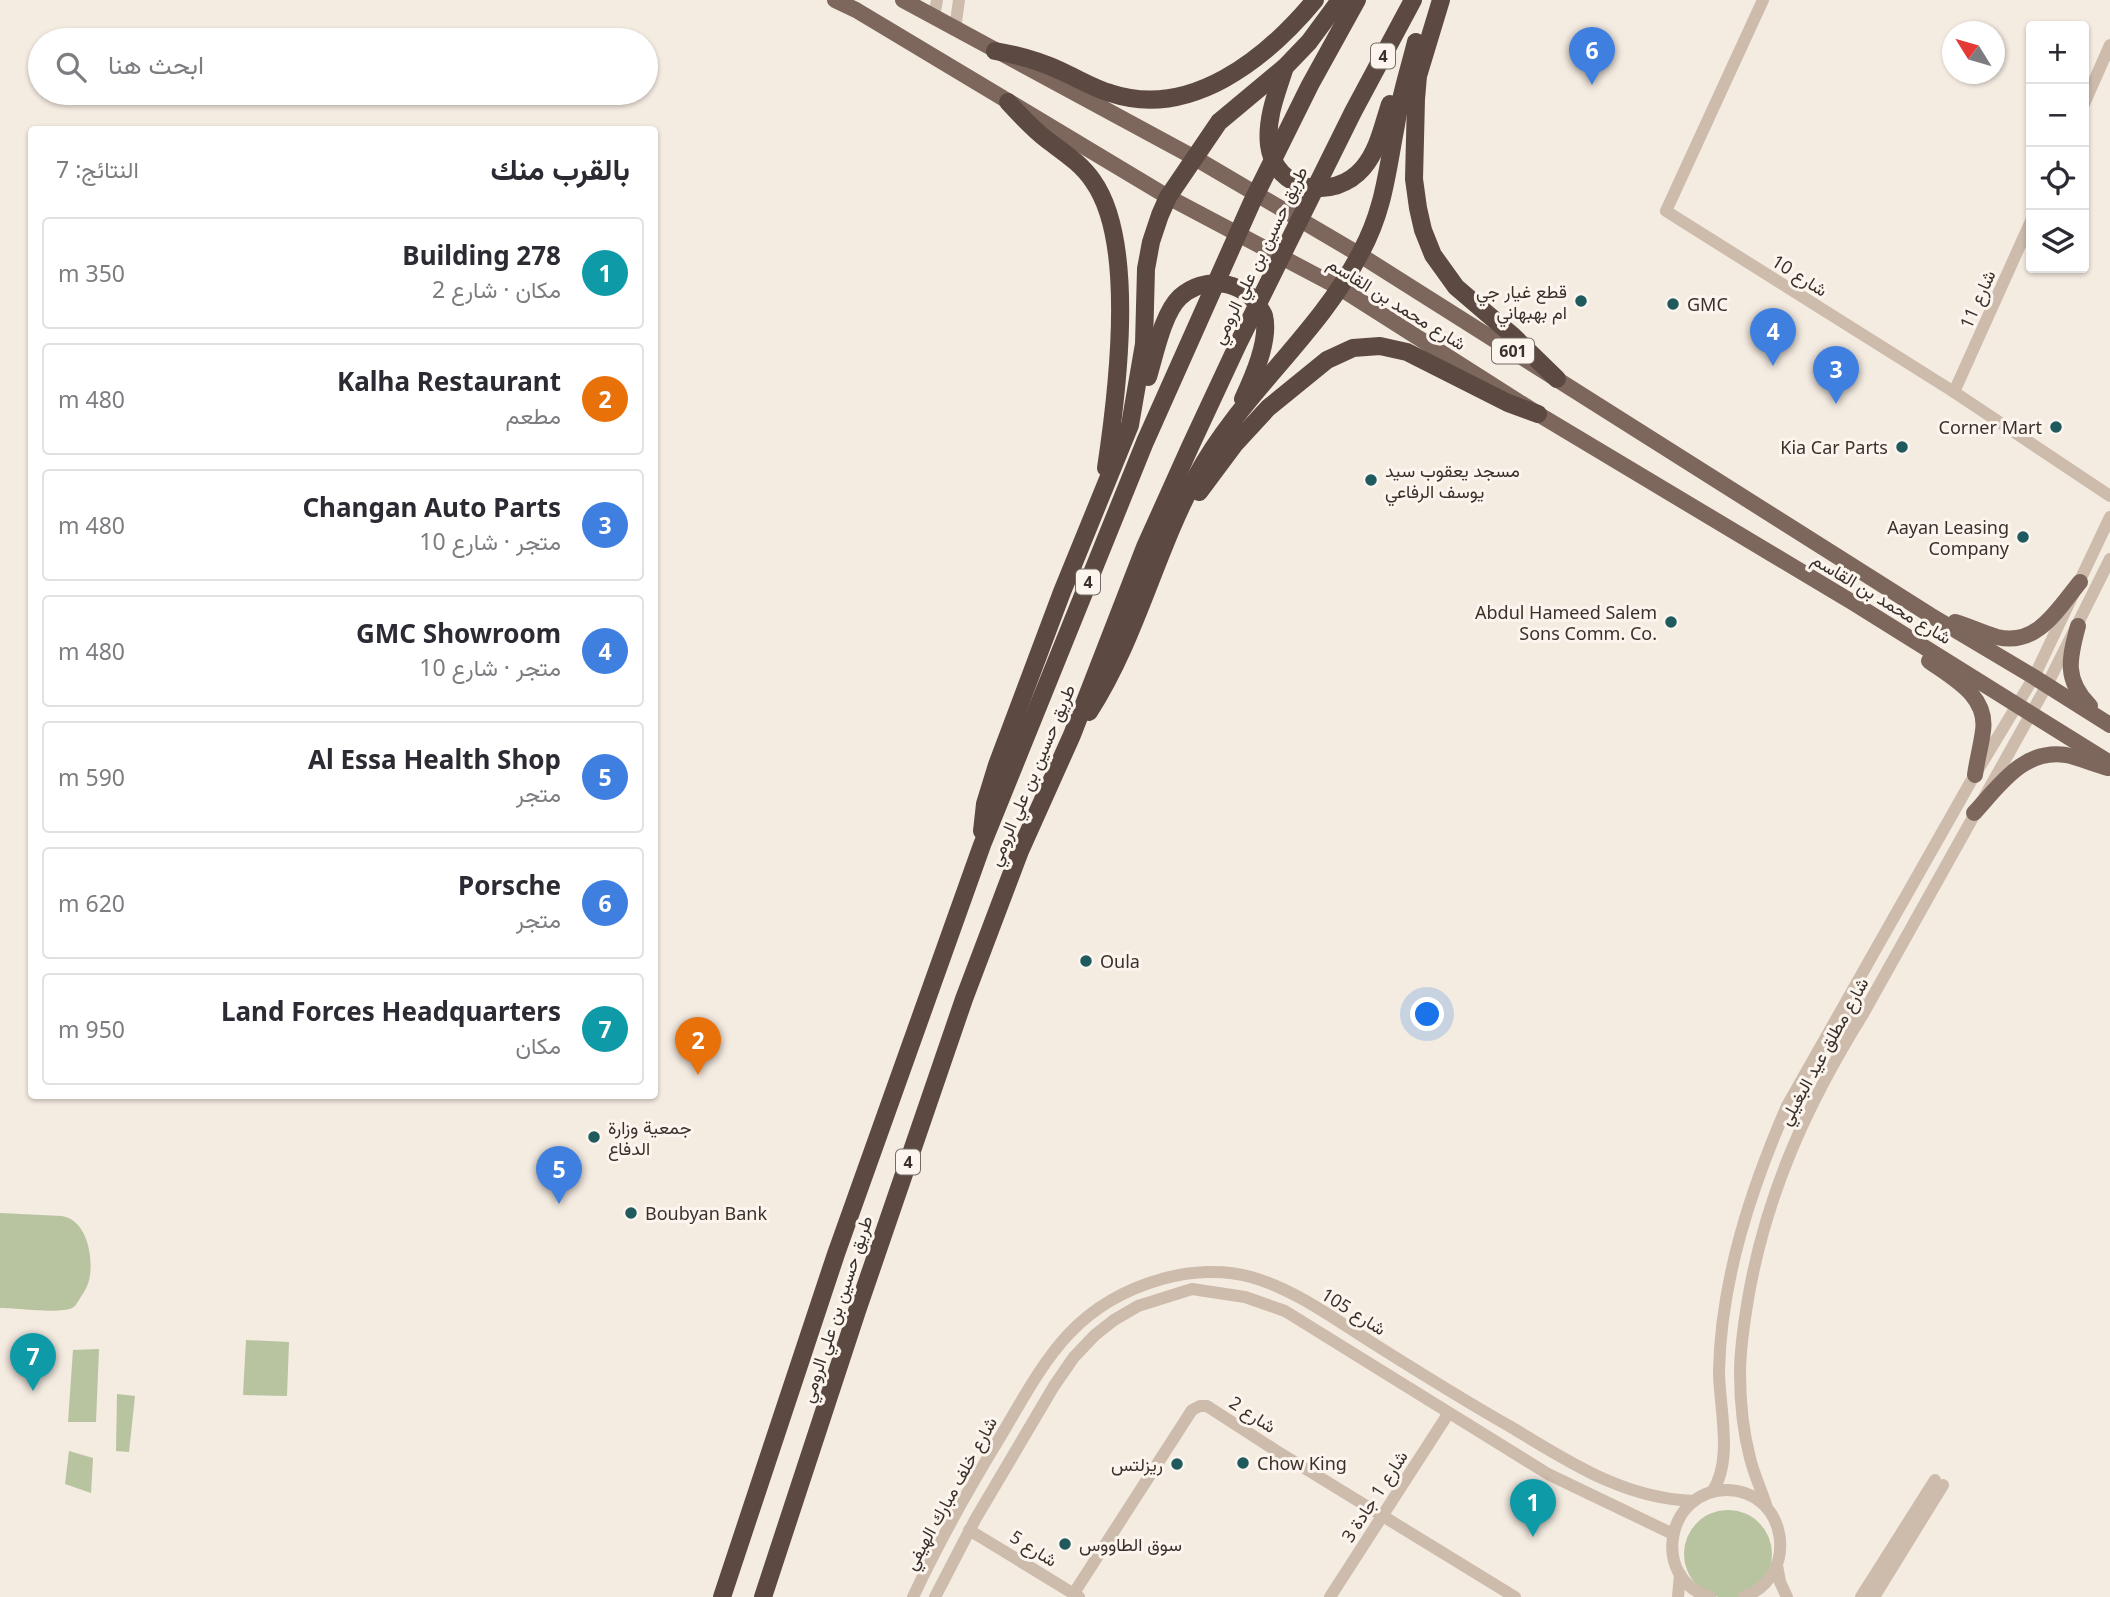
<!DOCTYPE html>
<html lang="ar">
<meta charset="utf-8">
<style>
:root{--surface:#fff;--page:#f7f7f7;--text:#2b2b33;--muted:#7c7c81;--line:#e1e1e2;--accent:#1f5a5e}
body{margin:0;font-family:"Noto Sans",Vazirmatn,sans-serif;background:var(--page);color:var(--text);direction:rtl}
.controls{position:absolute;right:21px;top:21px;display:grid;overflow:hidden;border-radius:7px;box-shadow:0 2px 5px #0004}
.controls button{width:63px;height:63px;display:grid;place-items:center;padding:0;border:0;border-bottom:2px solid var(--line);background:var(--surface);color:var(--text);font:35px sans-serif}
.compass{position:absolute;left:1942px;top:21px;width:63px;height:63px;border-radius:50%;background:var(--surface);box-shadow:0 2px 5px #0004;rotate:307deg}
.you{position:absolute;left:1428px;top:1015px;width:24px;height:24px;margin:-18px;border:5px solid #fff;border-radius:50%;background:#1a73e8;box-shadow:0 0 0 10px #1a73e833}
.badge{display:grid;place-items:center;width:46px;height:46px;border-radius:50%;background:var(--accent);color:#fff;font-size:23px;font-weight:700}
.pin{position:absolute;translate:-50% -58px;filter:drop-shadow(0 2px 4px #0008)}
.pin::after{content:'';position:absolute;top:37px;width:24px;height:21px;background:inherit;clip-path:polygon(0 0,100% 0,50% 100%)}
.list{margin:0;padding:0;list-style:none}
h2{display:flex;justify-content:space-between;align-items:center;height:91px;margin:0;padding:0 28px;font-size:30px}
h2 small{font-size:23px;font-weight:400;color:var(--muted)}
.list li{display:grid;grid-template-columns:46px 1fr auto;gap:21px;align-items:center;box-sizing:border-box;height:112px;margin:0 14px 14px;padding:0 14px;border:2px solid var(--line);border-radius:7px}
.list b{display:block;font-size:26px;white-space:nowrap}
.list p{margin:0;font-size:23px;white-space:nowrap;color:var(--muted)}
.list em{font-size:23px;font-style:normal;color:var(--muted)}
.icon{flex:none;width:38px;height:38px;fill:none;stroke:currentColor;stroke-width:2;stroke-linecap:round;stroke-linejoin:round}
.map{position:relative;flex:none;width:2110px;height:1597px;overflow:hidden;direction:ltr}
.search{position:absolute;background:var(--surface);box-shadow:0 2px 5px #0004;left:28px;top:28px;width:630px;height:77px;display:flex;align-items:center;gap:18px;box-sizing:border-box;padding:0 24px;border-radius:38px;color:var(--muted);font-size:26px}
.panel{position:absolute;background:var(--surface);box-shadow:0 2px 5px #0004;left:28px;top:126px;width:630px;height:973px;border-radius:7px;direction:rtl}
.map>svg:first-child{display:block}
.green{fill:#b8c4a0}
.lines{fill:none;stroke-linecap:round;stroke-linejoin:round}
.minor{stroke:#cdbbac;stroke-width:12}
.major{stroke:#7d675c;stroke-width:16}
.highway{stroke:#5c4a42;stroke-width:18}
.poi-dot{fill:#1f5a5e;stroke:#fbf5ee;stroke-width:2.5}
.labels{text-anchor:middle;dominant-baseline:central;stroke-width:6;stroke-linejoin:round;paint-order:stroke}
.shield{fill:#fbf5ee;stroke:#756b66;stroke-width:2}
.shield-label{font-size:16px;font-weight:bold;fill:#3b302b}
.street-label{font-size:18px;fill:#3b302b;stroke:#fbf5ee}
.poi-label{font-size:18px;fill:#3b302b;stroke:#fbf5ee;text-anchor:start}
</style>
<div class="map">
<svg width="2110" height="1597" viewBox="0 0 2110 1597">
<rect width="100%" height="100%" fill="#f4ebe1"/>
<g class="green">
<path d="M0,1213l62,3c24,4 31,38 28,59 -1,10 -6,17 -11,25 -3,4 -3,6 -7,8 -12,6 -57,0 -72,0z"/>
<path d="M246,1340l43,2 -2,54 -44,-1z"/>
<path d="M99,1349l-3,73h-28l5,-72z"/>
<path d="M117,1394l18,2 -6,56 -13,-1z"/>
<path d="M69,1451l24,7 -2,35 -26,-9z"/>
<circle cx="1728" cy="1554" r="44"/>
</g>
<g class="lines">
<g class="minor">
<path d="M1763,0l-97,211 288,181 156,104"/>
<path d="M934,17l3,-17"/>
<path d="M955,29l4,-29"/>
<path d="M2084,104l26,-59"/>
<path d="M1954,392l77,-171"/>
<path d="M1844,1031l13,-24 1,-6 -7,-7"/>
<path d="M1712,1492c22,-32 7,-85 7,-121 2,-92 32,-182 68,-265l183,-323 64,-106 76,-160"/>
<path d="M1767,1508c-5,-17 -13,-33 -17,-50 -7,-27 -10,-58 -10,-85 0,-24 4,-50 8,-74 18,-105 59,-195 115,-285l184,-329 63,-126"/>
<path d="M969,1530l110,67"/>
<path d="M1777,1565l3,17 7,15"/>
<path d="M1074,1593l118,-183 8,-4h7l68,44 240,147"/>
<path d="M913,1597c24,-51 51,-100 80,-148 48,-79 73,-143 169,-170 28,-8 61,-10 89,-2 43,12 82,41 120,65 46,29 92,58 140,85 58,35 113,72 183,74"/>
<path d="M935,1597l41,-79 78,-132 20,-29 21,-22 19,-15 24,-14 54,-17 53,8 40,14 263,163 125,60"/>
<path d="M1330,1597l118,-183"/>
<path d="M1678,1597l2,-23"/>
<path d="M1710,1597c-59,-17 -45,-106 16,-107 62,0 75,87 17,107"/>
<path d="M1861,1597l74,-117"/>
<path d="M1874,1597l69,-112"/>
</g>
<g class="major">
<path d="M835,0l21,10 312,187 172,91 198,126 314,188 258,161"/>
<path d="M903,0l292,158 165,97 570,360 104,62 76,48"/>
<path d="M1955,622c14,4 28,11 42,15 40,10 61,-28 83,-55"/>
<path d="M2078,626c-9,33 -14,54 12,80"/>
<path d="M1929,661c25,18 59,35 54,70 -2,15 -6,29 -8,44"/>
<path d="M1974,813c25,-27 50,-65 92,-58 14,3 28,9 42,13"/>
</g>
<g class="highway">
<path d="M1441,0l-23,76 -2,23 -2,80 4,29 5,22 10,25 23,32 56,48 45,44"/>
<path d="M995,51c23,4 45,10 66,20 16,7 32,17 49,22 80,27 156,-34 205,-93"/>
<path d="M1285,67c-8,25 -19,51 -16,78 6,47 65,57 94,23 15,-17 20,-43 27,-64"/>
<path d="M1008,102c12,13 24,26 38,37 17,13 35,24 47,42 44,62 24,214 13,287"/>
<path d="M1148,377c7,-23 15,-64 32,-80 24,-22 62,-17 79,10 1,2 5,7 5,9 6,24 -11,62 -21,83"/>
<path d="M1199,492l35,-47 34,-37 59,-48 26,-12 27,-2 27,6 101,51 30,11"/>
<path d="M1089,712c48,-75 66,-160 108,-237 44,-81 122,-141 164,-223 23,-42 26,-81 35,-127 4,-28 13,-55 20,-83"/>
<path d="M982,831l3,-27 12,-39 65,-173 68,-167 14,-81 2,-75 5,-27 9,-27 8,-18 51,-75 66,-55 24,-25 31,-42"/>
<path d="M722,1597l114,-343 146,-409 163,-403 107,-240 58,-117 47,-85"/>
<path d="M763,1597l94,-286 107,-312 56,-148 52,-116 73,-188 45,-100 48,-103 115,-232 60,-112"/>
</g>
</g>
<g class="poi-dot">
<circle cx="1581" cy="301" r="7"/>
<circle cx="1673" cy="304" r="7"/>
<circle cx="2056" cy="427" r="7"/>
<circle cx="1902" cy="447" r="7"/>
<circle cx="1371" cy="480" r="7"/>
<circle cx="2023" cy="537" r="7"/>
<circle cx="1671" cy="622" r="7"/>
<circle cx="1086" cy="961" r="7"/>
<circle cx="594" cy="1137" r="7"/>
<circle cx="631" cy="1213" r="7"/>
<circle cx="1243" cy="1463" r="7"/>
<circle cx="1177" cy="1464" r="7"/>
<circle cx="1065" cy="1544" r="7"/>
</g>
<g class="labels">
<g class="shield">
<rect x="1371" y="43.5" width="24" height="25" rx="5"/>
<rect x="1492" y="338.5" width="42" height="25" rx="5"/>
<rect x="1076" y="569.5" width="24" height="25" rx="5"/>
<rect x="896" y="1149.5" width="24" height="25" rx="5"/>
</g>
<g class="shield-label">
<text x="1383" y="56">4</text>
<text x="1513" y="351">601</text>
<text x="1088" y="582">4</text>
<text x="908" y="1162">4</text>
</g>
<g class="street-label">
<text transform="translate(1259 255) rotate(-64)">طريق حسين بن علي الرومي</text>
<text transform="translate(1800 275) rotate(32)">شارع 10</text>
<text transform="translate(1977 299) rotate(-66)">شارع 11</text>
<text transform="translate(1397 303) rotate(32)">شارع محمد بن القاسم</text>
<text transform="translate(1882 598) rotate(31)">شارع محمد بن القاسم</text>
<text transform="translate(1031 775) rotate(-67)">طريق حسين بن علي الرومي</text>
<text transform="translate(1823 1051) rotate(-61)">شارع مطلق عيد البغيلي</text>
<text transform="translate(836 1309) rotate(-72)">طريق حسين بن علي الرومي</text>
<text transform="translate(1354 1311) rotate(32)">شارع 105</text>
<text transform="translate(1253 1414) rotate(33)">شارع 2</text>
<text transform="translate(950 1493) rotate(-61)">شارع خلف مبارك الهيفي</text>
<text transform="translate(1374 1496) rotate(-57)">شارع 1 جادة 3</text>
<text transform="translate(1034 1548) rotate(32)">شارع 5</text>
</g>
<g class="poi-label">
<text x="1567" y="291" text-anchor="end">قطع غيار جي<tspan x="1567" dy="21">ام بهبهاني</tspan></text>
<text x="1687" y="304">GMC</text>
<text x="2042" y="427" text-anchor="end">Corner Mart</text>
<text x="1888" y="447" text-anchor="end">Kia Car Parts</text>
<text x="1385" y="470">مسجد يعقوب سيد<tspan x="1385" dy="21">يوسف الرفاعي</tspan></text>
<text x="2009" y="527" text-anchor="end">Aayan Leasing<tspan x="2009" dy="21">Company</tspan></text>
<text x="1657" y="612" text-anchor="end">Abdul Hameed Salem<tspan x="1657" dy="21">Sons Comm. Co.</tspan></text>
<text x="1100" y="961">Oula</text>
<text x="608" y="1127">جمعية وزارة<tspan x="608" dy="21">الدفاع</tspan></text>
<text x="645" y="1213">Boubyan Bank</text>
<text x="1257" y="1463">Chow King</text>
<text x="1163" y="1464" text-anchor="end">ريزلتس</text>
<text x="1079" y="1544">سوق الطاووس</text>
</g>
</g>
</svg>
<div class="controls">
<button>+</button>
<button>−</button>
<button><svg class="icon" aria-label="locate" viewBox="0 0 24 24"><circle cx="12" cy="12" r="6"/><path d="M12 2v4M12 18v4M2 12h4M18 12h4"/></svg></button>
<button><svg class="icon" aria-label="layers" viewBox="0 0 24 24"><path d="M12 4l9 5-9 5-9-5zM3 14l9 5 9-5"/></svg></button>
</div>
<svg class="compass" viewBox="-18 -18 36 36"><path d="M0-13l5 13h-10z" fill="#e53935"/><path d="M0 13l5-13h-10z" fill="#7c7c81"/></svg>
<div class="you"></div>
<div class="pin badge" style="left:1533px;top:1537px;background:#0f9aa8">1</div>
<div class="pin badge" style="left:698px;top:1075px;background:#e8710a">2</div>
<div class="pin badge" style="left:1836px;top:404px;background:#3f7fe0">3</div>
<div class="pin badge" style="left:1773px;top:366px;background:#3f7fe0">4</div>
<div class="pin badge" style="left:559px;top:1204px;background:#3f7fe0">5</div>
<div class="pin badge" style="left:1592px;top:85px;background:#3f7fe0">6</div>
<div class="pin badge" style="left:33px;top:1391px;background:#0f9aa8">7</div>
<div class="search"><svg class="icon" aria-label="search" viewBox="0 0 24 24"><circle cx="10" cy="10" r="6"/><path d="M15 15l6 6"/></svg>ابحث هنا</div>
<section class="panel">
<h2>بالقرب منك<small>النتائج: 7</small></h2>
<ul class="list">
<li><span class="badge" style="background:#0f9aa8">1</span><div><b>Building 278</b><p>مكان · شارع 2</p></div><em>350 m</em></li>
<li><span class="badge" style="background:#e8710a">2</span><div><b>Kalha Restaurant</b><p>مطعم</p></div><em>480 m</em></li>
<li><span class="badge" style="background:#3f7fe0">3</span><div><b>Changan Auto Parts</b><p>متجر · شارع 10</p></div><em>480 m</em></li>
<li><span class="badge" style="background:#3f7fe0">4</span><div><b>GMC Showroom</b><p>متجر · شارع 10</p></div><em>480 m</em></li>
<li><span class="badge" style="background:#3f7fe0">5</span><div><b>Al Essa Health Shop</b><p>متجر</p></div><em>590 m</em></li>
<li><span class="badge" style="background:#3f7fe0">6</span><div><b>Porsche</b><p>متجر</p></div><em>620 m</em></li>
<li><span class="badge" style="background:#0f9aa8">7</span><div><b>Land Forces Headquarters</b><p>مكان</p></div><em>950 m</em></li>
</ul>
</section>
</div>
